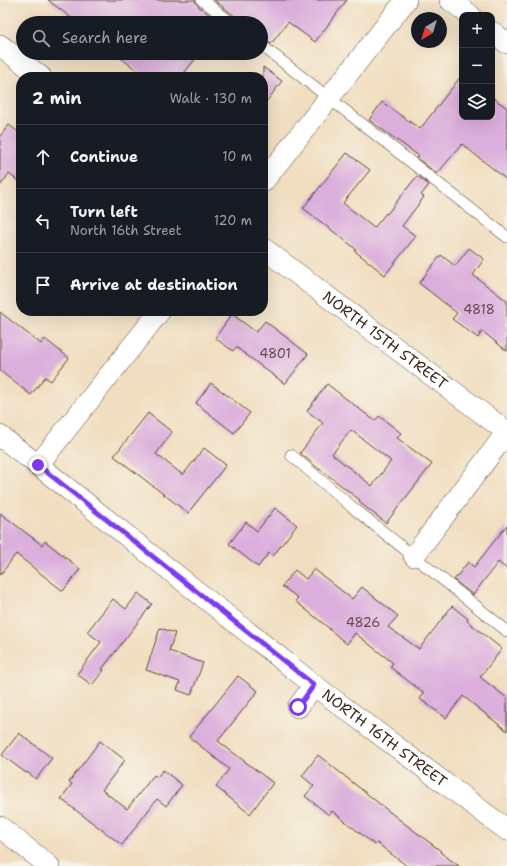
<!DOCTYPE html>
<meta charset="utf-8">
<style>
:root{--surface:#171b24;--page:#242831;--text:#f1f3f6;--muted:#9ea1a6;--line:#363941}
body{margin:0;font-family:"Shantell Sans",sans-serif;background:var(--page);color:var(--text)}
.controls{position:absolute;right:12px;top:12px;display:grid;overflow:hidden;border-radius:8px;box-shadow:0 4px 16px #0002}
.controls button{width:36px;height:36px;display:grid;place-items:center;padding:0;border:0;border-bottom:1px solid var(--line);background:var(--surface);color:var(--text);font:20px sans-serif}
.compass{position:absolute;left:411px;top:12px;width:36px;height:36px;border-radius:50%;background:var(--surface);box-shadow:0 4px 16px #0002;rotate:218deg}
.stop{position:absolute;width:12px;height:12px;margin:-9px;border:3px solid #7c3aed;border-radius:50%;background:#fff}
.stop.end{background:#7c3aed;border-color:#fff;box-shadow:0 1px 4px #0008}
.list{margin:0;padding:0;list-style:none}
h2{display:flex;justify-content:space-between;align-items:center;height:52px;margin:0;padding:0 16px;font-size:17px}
h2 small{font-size:13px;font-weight:400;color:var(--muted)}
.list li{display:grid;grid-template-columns:26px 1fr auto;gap:12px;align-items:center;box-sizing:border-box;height:64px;padding:0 16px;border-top:1px solid var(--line)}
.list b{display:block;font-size:15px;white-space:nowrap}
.list p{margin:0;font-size:13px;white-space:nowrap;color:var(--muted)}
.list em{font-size:13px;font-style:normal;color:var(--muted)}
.icon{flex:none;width:22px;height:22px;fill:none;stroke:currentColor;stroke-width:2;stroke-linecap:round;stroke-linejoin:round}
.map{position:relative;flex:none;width:507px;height:866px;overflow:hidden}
.search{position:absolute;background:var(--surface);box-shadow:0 4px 16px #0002;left:16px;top:16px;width:252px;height:44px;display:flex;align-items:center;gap:10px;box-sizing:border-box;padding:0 14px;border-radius:22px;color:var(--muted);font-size:15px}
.panel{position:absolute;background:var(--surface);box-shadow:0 4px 16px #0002;left:16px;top:72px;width:252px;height:244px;border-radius:16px}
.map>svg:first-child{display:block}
.building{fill:#dbaedc;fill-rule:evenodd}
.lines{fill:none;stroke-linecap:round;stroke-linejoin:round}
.service-casing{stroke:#564536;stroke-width:12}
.minor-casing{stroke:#564536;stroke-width:22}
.service{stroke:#fff;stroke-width:11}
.minor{stroke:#fff;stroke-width:21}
.route{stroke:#7c3aed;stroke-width:5}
.labels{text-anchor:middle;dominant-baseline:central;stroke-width:3;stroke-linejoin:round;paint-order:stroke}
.number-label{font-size:13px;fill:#634b4e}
.street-label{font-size:15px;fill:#3b2a1e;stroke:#f7f3e8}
</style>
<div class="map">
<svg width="507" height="866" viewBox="0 0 507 866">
<rect width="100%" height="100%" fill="#f7f3e8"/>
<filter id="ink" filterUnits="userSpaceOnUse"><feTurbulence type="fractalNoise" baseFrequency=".025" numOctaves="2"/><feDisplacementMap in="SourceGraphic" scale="8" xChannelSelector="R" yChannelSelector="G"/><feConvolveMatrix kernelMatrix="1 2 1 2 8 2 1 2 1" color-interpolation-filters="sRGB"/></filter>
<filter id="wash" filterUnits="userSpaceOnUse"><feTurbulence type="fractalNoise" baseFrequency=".012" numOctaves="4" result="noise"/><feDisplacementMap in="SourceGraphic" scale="16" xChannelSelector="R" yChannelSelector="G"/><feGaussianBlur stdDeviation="0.9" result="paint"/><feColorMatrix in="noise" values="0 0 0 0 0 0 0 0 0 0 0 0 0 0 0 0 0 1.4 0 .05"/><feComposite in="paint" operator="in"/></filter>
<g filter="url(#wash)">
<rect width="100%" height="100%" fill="#f1dec0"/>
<g id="blocks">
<g class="building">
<path d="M48,0h147l1,3 2,3 22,17h-142z"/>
<path d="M214,0h133l-32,42 -27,-20 -17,22 -10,-7v-14h-22l-1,-3 -2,-3z"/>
<path d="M114,53h83l2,1 -18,23h-35z"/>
<path d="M263,67l19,14 -19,25z"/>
<path d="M462,75v42h30v-20l15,11v72l-45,-36 -25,30 -20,-16 2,-2 -50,-36 13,-18 38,27z"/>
<path d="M9,125l12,9v49l-12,-9 -9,12v-50z"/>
<path d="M347,153l23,17 -27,33 31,25 12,-15 1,1 30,-38 12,9 -8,10 3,2 -22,29 14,10 -31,39 -30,-24 1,-2 -53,-41z"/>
<path d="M469,248l15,11 -11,16 34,26v50l-25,-20 -4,7 -26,-19 5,-6 -38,-30 22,-28 14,11z"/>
<path d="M0,312l41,32 4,-5 24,19 -18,23 -6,-4 -14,18 -31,-24z"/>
<path d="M232,314l24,18 9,-11 43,33 -23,30 -49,-37 -3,4 -18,-13z"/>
<path d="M211,383l39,30 -16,20 -38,-30z"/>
<path d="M327,384l48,37 4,-5 22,17 -4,5 35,26 -46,59 -27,-21 1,-2 -40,-31v1l-20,-17 23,-30 -16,-12zM351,430l40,31 -19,25 -40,-32z"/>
<path d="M148,413l24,19 -16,22 27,21 21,-27 22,17 -38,48 -74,-57z"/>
<path d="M275,508l22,17 -24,31 -4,-3 -11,14 -29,-23 17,-22 11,9z"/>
<path d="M0,513l42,32 3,-4 35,28 -17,22 -47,-37 -16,21z"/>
<path d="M507,525v44l-9,-7 -25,33 -19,-15 14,-18 6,5z"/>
<path d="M314,569l38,30 10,-12 36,29 -10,11 31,22 33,-43 16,13 -1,2 35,28 -22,28 27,21v33l-44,-35 -17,22 -26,-19 4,-6 -34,-26 3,-4 -38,-30 -8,11 -18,-15v-1l-34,-27 3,-3 -16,-12 13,-16 11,9z"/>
<path d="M138,593l14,11 -50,65 2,1 -12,15 -15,-11 24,-32 -14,-10 26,-33 13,10z"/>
<path d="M160,628l15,5 -6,18 34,12 -12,32 -14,-5 3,-8 -34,-12z"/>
<path d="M238,676l20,15 -40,50 55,42 -23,31 -34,-27 13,-18 -40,-32z"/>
<path d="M19,733l33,25 -16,21 -9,-7 -1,1 -24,-18z"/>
<path d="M100,741l25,19 -23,30 25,19 27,-34 3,2 6,-7 19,15 -16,21 -9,-7 -35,46 -61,-46 11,-15 -3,-2z"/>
<path d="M318,755l87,69 36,27 -1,1 19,14h-52l-30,-23 -2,2 -43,-34 -3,4 -24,-19 9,-10 -12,-10z"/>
</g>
</g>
</g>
<g filter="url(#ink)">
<use href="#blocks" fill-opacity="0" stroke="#564536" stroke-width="1"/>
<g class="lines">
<defs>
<g id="service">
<path d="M202,0l30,23"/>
<path d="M261,45l246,192"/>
<path d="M291,455l61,52 155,124"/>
</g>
<g id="minor">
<path d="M450,0l20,15"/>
<path d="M492,32l15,11"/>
<path d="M0,45l41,32"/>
<path d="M263,182l143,-182"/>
<path id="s1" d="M263,248l244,184 -93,124"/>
<path id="s2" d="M0,436l38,29 276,220 193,145"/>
<path d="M38,465l122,-154"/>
<path d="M298,707l16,-22"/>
<path d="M0,827l49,39"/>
</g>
</defs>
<use href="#service" class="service-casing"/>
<use href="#minor" class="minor-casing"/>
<use href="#service" class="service"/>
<use href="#minor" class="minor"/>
</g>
</g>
<g class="lines" filter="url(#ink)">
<path class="route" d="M38,465l276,220 -16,22"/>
</g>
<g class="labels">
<g class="number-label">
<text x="479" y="309">4818</text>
<text x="275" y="353">4801</text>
<text x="363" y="622">4826</text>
</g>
<g class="street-label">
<text stroke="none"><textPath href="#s1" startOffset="153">NORTH 15TH STREET</textPath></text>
<text stroke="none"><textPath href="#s2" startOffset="489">NORTH 16TH STREET</textPath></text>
</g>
</g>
</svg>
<div class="controls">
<button>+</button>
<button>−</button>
<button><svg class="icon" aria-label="layers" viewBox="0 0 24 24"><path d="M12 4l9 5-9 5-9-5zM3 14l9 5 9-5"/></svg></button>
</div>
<svg class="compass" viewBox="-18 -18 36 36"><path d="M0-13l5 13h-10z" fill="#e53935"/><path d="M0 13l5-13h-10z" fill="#9ea1a6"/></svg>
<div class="stop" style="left:298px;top:707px"></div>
<div class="stop end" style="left:38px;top:465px"></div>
<div class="search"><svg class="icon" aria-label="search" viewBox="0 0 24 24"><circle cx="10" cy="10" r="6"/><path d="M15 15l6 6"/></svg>Search here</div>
<section class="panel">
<h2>2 min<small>Walk · 130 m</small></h2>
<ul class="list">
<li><svg class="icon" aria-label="ahead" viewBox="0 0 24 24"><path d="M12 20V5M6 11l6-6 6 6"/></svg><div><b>Continue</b></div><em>10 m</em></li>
<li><svg class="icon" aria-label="left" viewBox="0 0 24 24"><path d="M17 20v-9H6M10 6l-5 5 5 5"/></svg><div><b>Turn left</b><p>North 16th Street</p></div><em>120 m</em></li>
<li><svg class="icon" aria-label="arrive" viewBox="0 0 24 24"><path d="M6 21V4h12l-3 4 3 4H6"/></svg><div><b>Arrive at destination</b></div></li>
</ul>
</section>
</div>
